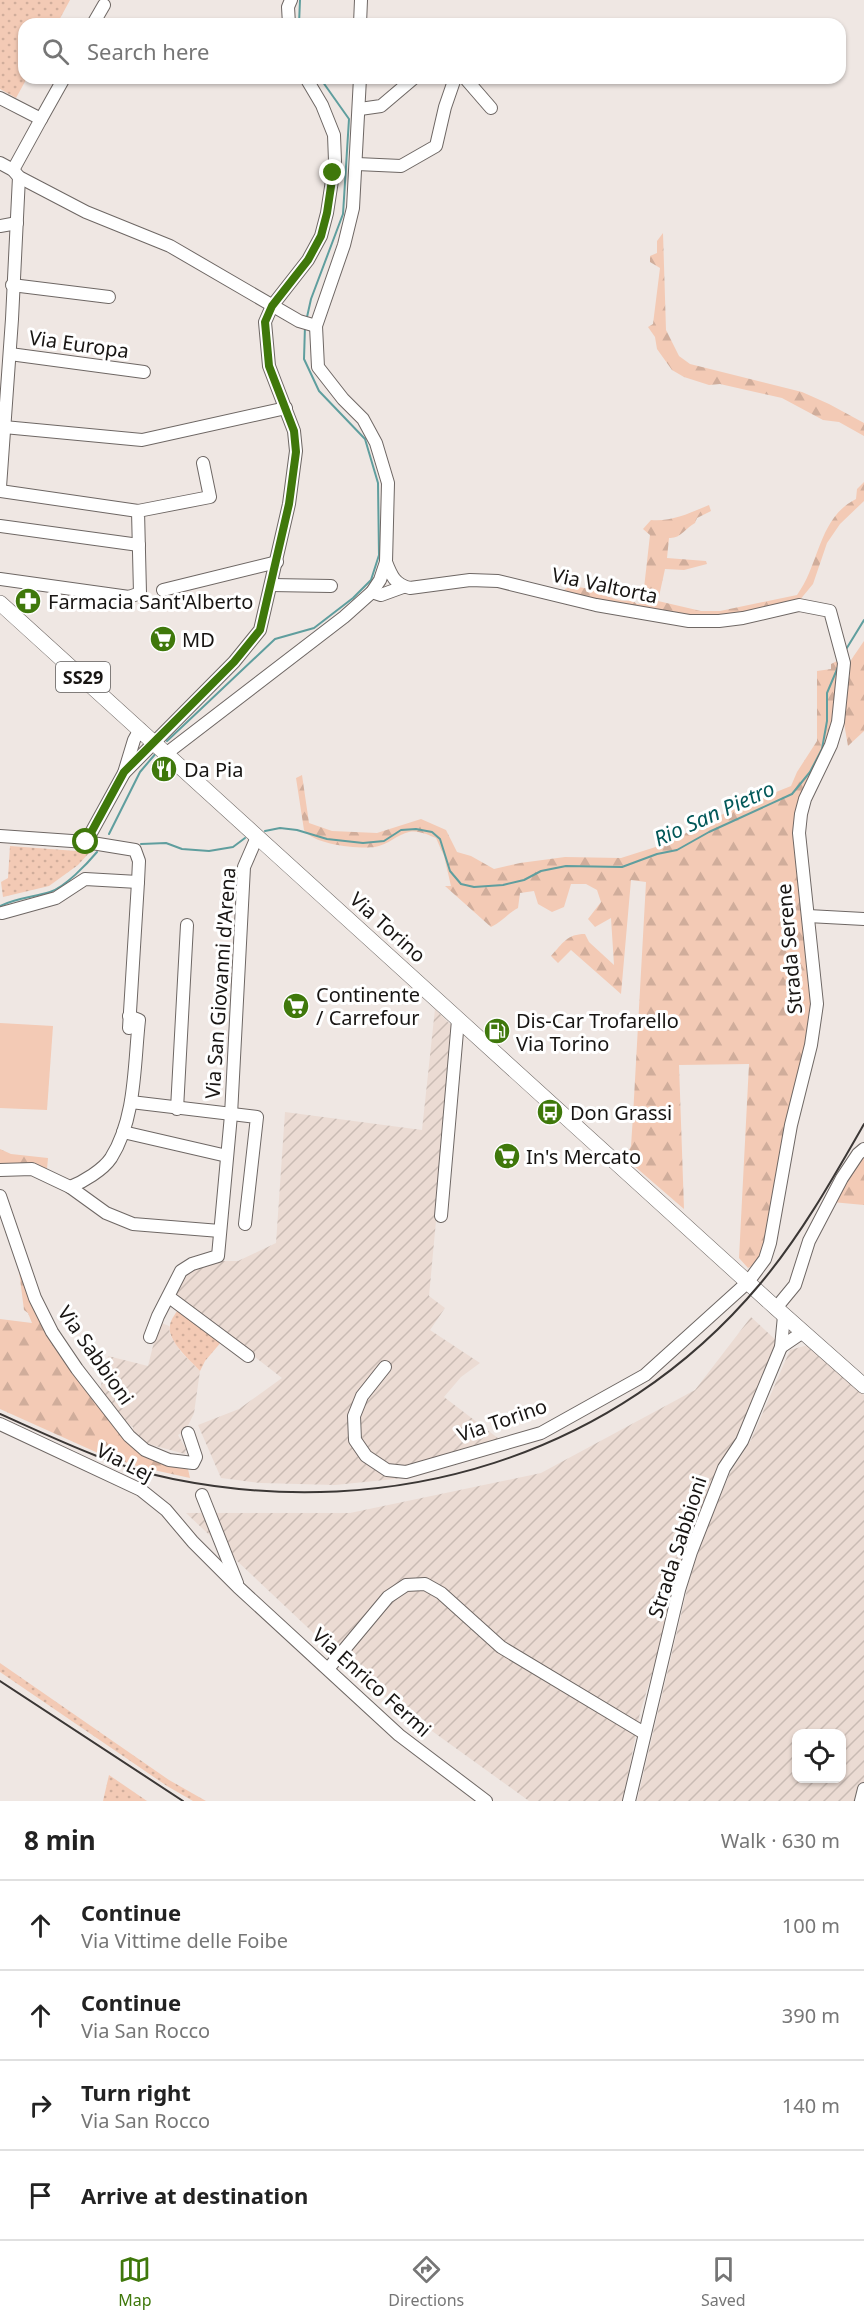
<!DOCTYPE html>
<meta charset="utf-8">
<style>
:root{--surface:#fff;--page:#f2f2f2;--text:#222;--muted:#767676;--line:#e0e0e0;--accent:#3f780b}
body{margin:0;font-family:"Noto Sans",sans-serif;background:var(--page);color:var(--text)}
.controls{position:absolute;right:18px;bottom:18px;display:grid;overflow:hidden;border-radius:12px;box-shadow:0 2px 4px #0004}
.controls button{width:54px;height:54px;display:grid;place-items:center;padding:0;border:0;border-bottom:2px solid var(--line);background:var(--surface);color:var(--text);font:30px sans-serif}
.stop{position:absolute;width:18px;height:18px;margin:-14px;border:4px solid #3f780b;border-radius:50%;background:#fff}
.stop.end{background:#3f780b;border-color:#fff;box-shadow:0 2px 6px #0008}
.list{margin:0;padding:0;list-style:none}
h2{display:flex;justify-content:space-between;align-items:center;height:78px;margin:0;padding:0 24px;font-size:26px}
h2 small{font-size:20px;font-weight:400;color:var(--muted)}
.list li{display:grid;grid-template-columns:39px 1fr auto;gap:18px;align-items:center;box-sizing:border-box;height:90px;padding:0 24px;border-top:2px solid var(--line)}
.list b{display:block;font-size:22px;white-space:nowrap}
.list p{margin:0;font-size:20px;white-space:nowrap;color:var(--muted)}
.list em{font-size:20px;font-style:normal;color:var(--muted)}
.icon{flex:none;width:33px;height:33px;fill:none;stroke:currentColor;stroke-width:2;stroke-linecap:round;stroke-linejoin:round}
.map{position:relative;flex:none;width:864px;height:1801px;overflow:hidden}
.search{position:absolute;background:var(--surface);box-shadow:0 2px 4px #0004;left:18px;right:18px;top:18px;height:66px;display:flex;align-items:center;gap:15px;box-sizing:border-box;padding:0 21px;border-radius:18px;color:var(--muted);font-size:22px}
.sheet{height:438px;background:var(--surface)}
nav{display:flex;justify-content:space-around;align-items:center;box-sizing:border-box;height:84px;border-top:2px solid var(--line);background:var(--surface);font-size:16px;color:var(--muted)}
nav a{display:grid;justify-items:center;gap:3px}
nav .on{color:var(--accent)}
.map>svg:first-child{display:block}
.industrial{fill:url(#industrial-furrows);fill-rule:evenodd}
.grass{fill:url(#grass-dots)}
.forest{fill:url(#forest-firs)}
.garden{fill:#f3cab5}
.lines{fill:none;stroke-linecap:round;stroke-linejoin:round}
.stream{stroke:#5f9e9e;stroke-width:2}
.minor-casing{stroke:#6e6764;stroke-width:14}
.major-casing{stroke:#6e6764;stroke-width:16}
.minor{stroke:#fff;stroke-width:12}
.major{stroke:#fff;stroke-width:15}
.rail{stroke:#3b3735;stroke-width:2}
.route{stroke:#3f780b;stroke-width:8}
.labels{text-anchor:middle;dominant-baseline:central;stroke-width:6;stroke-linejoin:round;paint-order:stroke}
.shield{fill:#fff;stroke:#5d5b5a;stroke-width:1.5}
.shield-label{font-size:18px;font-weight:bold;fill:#181513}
.street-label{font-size:20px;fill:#181513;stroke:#fff}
.poi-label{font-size:20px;fill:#181513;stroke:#fff;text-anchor:start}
.water-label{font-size:21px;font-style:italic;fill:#025859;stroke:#fff}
</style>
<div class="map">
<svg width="864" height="1801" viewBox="0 0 864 1801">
<defs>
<pattern id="industrial-furrows" width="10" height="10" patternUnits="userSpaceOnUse" patternTransform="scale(1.5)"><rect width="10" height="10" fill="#ebdbd3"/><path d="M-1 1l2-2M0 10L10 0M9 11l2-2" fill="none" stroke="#c9bbb4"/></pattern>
<pattern id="grass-dots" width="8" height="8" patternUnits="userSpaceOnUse" patternTransform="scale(1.5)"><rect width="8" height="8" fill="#f3cab5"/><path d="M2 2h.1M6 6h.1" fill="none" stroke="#d0ad9b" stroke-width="1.8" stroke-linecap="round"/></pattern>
<pattern id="forest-firs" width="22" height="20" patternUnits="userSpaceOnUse" patternTransform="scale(1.5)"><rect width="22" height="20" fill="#f3cab5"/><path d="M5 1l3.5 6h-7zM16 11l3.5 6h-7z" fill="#d0ad9b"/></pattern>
</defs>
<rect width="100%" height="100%" fill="#efe7e3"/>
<g class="industrial">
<path d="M435,1009l19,19 -25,268 16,12 -15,22 50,33 -19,14 -17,20 67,51 -107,30 -69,7 -74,-2 -40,-5 -23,-53 41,-16 43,-31 -107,-83 11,-23 33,-11h19l38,-18 9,-131 137,18z"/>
<path d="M751,1317l27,25 -91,216 -47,155 -17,88h-94l-158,-114 -185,-174h164l191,-40 154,-83z"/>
<path d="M159,1322l10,4 1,9 11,17 19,19 -6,42 -8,17 -8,5 8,14 -1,5 -44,-12 -8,-5v-10l-14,-9 -17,-23 -1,-10 7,-29 40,10z"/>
<path d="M808,1345l56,50v388l-5,18h-222l52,-220 15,-47 26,-61 21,-33 39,-90zM796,1734h46v44h-46z"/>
</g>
<g class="grass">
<path d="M0,0h70l-13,24h-33v54h3l-11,20 -16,-9z"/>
<path d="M10,846l80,6 -12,13 -29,21 -46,11 -2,-15 7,-4z"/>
<path d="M179,1308l43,33 -17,20 -5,10c-9,-10 -34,-31 -30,-46 1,-6 6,-12 9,-17z"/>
<path d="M0,1663l169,117 37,21h-13l-26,-15 -167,-114z"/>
<path d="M109,1775l38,26h-44z"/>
</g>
<g class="forest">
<path d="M663,233l3,97 13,26 11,8 112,28 27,12 35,19v13l-25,-14 -16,-2 -41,-22 -62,-14 -11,1 -25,-8 -12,-7 -15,-21 -2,-12 -7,-10 5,-3 7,-56 -10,-6v-6l7,-3v-12z"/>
<path d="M864,482v19l-24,23 -13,19 -14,41 -14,17 -78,17 -22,-1 -137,-23 3,-5c19,-7 36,7 54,11 7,2 13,-1 18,4l8,-1 2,-12 -3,-3 6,-53 -7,-6 8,-9c20,2 39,-7 58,-15l2,6 -14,7 -2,5c-9,5 -15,16 -26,15l-2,20 39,3 1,3 -23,6 -19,-1 -7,32 43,10h19l77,-16c23,-31 21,-77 59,-96l1,-10z"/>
<path d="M864,641v90l-16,15 -4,-23 5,-60z"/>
<path d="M839,660l-5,62 -8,27 -24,49 12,207 -52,250 -10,11 -4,2 -9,-10 10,-194 -70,1 5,144 -59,-51 6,-12 2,-30 13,-234 -15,-2 -10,114 -50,-44 -13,13 -7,-7c12,-13 16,-22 34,-22l4,8 25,23 -3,-47 -16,9 -7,-8 13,-17 -4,-12 -11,-6h-15l-7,23 -12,5 -14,-8 -4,-13 -14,2 -2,15c-10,5 -16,14 -27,19l-46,-41h6l-7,-30 -8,-18c-8,-3 -17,-8 -27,-6 -11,2 -21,13 -34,15 -17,2 -61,-2 -71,-17l-8,-52 6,-3 7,48 23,8 45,2 44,-14 25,11 11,22 14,4 23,13 26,-6 45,-6 56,1 44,-14 62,-32 64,-26 6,-14 20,-31v-70l14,-2v-5z"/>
<path d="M0,1149l11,5 37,4 -1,11 -12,-4 -35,-1z"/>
<path d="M864,1156v49l-32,-3z"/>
<path d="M8,1232l24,67 110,153 17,11 29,6 2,9 -50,-11 -42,-14 -98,-44v-90l32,4 -4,-10 -4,-3 -5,-39z"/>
</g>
<path class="garden" d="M0,1023l53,3 -6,84 -47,-2z"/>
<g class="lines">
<g class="stream">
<path d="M299,24l1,-24"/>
<path d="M307,317l4,-18 32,-85 6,-95 -29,-41"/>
<path d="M845,651l19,-31"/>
<path d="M167,741l108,-102 39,-11 39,-30 18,-18 8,-25 -1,-72 -13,-44 -46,-48 -15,-32 1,-33"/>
<path d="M265,831l15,-3 17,2 30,9 36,4 21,-2 17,-11 15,-1 16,3 8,7 10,32 11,13 13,3 29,-2 21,-5 17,-9 25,-5 56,1 35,-13 20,-4 32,-18 83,-38 18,-22 12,-23 5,-28v-28l11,-26"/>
<path d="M109,834l31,-62 17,-20"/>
<path d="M141,844l25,-1 16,6 27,2 24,-4 12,-9"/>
<path d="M0,906c16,-8 34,-9 50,-14 15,-5 37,-28 47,-40"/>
</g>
<defs>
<g id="minor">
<path d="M93,24l11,-19"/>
<path d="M289,24l-1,-17 3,-7"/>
<path d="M360,24l1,-24"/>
<path d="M465,78l26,30"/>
<path d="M0,98l41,21 -28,51"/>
<path d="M360,109l21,-3 33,-28"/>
<path d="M41,119l23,-41"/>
<path d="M0,163l13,7 6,7 67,35 84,34 129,75 17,5"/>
<path d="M357,164l44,2 35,-20 9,-39 10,-29"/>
<path d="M0,226l17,-3"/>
<path d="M12,285l97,12"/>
<path d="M10,354l134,18"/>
<path d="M4,427l138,13 144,-32"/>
<path d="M0,487l12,-168 7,-142"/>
<path d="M0,491l138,20"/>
<path d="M0,526l139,19"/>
<path d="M0,579l129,18 11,-4 -2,-82 72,-14 -7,-34"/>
<path d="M271,585l60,1"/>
<path d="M163,590l114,-28"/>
<path d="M372,592l9,3 22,-8"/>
<path d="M167,753l177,-136 28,-25 8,-12 6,-18 2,-79 -12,-40 -13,-24 -20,-20 -25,-32 -2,-41 28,-81 9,-37 7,-130"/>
<path d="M124,773l110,-111 26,-32 29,-126 7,-53 -2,-20 -25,-65 -4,-44 7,-16 36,-46 13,-24 6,-23 8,-52 -1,-26 -12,-30 -16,-27"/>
<path d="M0,836l86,6 49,8 4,11 -1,21 -9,146"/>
<path d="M86,842l38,-69 10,-33 6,-11"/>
<path d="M2,913l54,-15 29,-19 53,3"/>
<path d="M808,916l56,3"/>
<path d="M131,1102l126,15 -12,107"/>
<path d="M177,1109l10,-184"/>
<path d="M123,1132l104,24"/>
<path d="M0,1170l32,-1 38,18 36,26 27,11 87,7"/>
<path d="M70,1187c13,-5 33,-17 41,-29 25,-40 23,-93 28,-138l-10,-4"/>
<path d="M0,1196l35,102 17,34 25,37 52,67 16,14 24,10 24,3 3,-6 -8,-24"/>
<path d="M441,1216l17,-196"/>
<path d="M169,1297l79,59"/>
<path d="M776,1308l19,-23 14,-44 33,-63 16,-24 6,-5"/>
<path d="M150,1337l8,-21 23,-45 11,-7 26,-8 13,-141 13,-248 13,-30"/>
<path d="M781,1347l22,-15"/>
<path d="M385,1367l-23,29 -8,20 1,24 11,16 21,14 19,2 135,-39 104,-58 103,-93 17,-23 5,-16 21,-118 20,-80 6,-41 -18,-171 2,-19 4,-15 26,-54 7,-23 6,-59 -14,-52 -31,-6 -56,13 -24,3h-30l-93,-16 -98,-24 -28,-1 -60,8c-15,-3 -19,-13 -24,-26"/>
<path d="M0,1424l141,66 25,20 27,32 45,45 161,148 87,66"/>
<path d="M202,1495l35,88"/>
<path d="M328,1669l60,-72 18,-12 19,-1 16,9 60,54 143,86"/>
<path d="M629,1801l50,-211 12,-38 33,-84 18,-27 39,-94 3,-31"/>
<path d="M861,1801l3,-12"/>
</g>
<path id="major" d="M0,603l776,705 88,78"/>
</defs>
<use href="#minor" class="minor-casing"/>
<use href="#major" class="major-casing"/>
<use href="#minor" class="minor"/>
<use href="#major" class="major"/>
<g class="rail">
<path d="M0,1414c56,25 113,53 173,65 219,44 442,-22 587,-195 41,-49 72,-104 104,-160"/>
<path d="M0,1681l183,120"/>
</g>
</g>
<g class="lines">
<path class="route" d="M86,842l38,-70 110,-110 26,-32 29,-126 7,-52 -2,-21 -25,-65 -4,-44 7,-16 36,-46 13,-24 6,-23 6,-40"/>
</g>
<defs>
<symbol id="pharmacy-disc" viewBox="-11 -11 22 22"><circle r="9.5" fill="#3f780b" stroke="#fff"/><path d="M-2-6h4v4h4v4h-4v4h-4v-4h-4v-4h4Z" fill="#fff"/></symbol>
<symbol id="supermarket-disc" viewBox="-11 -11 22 22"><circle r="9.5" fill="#3f780b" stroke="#fff"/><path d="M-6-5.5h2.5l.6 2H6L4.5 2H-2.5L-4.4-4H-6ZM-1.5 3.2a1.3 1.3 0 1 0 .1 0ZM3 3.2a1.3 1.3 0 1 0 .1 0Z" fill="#fff"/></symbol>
<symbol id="restaurant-disc" viewBox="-11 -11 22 22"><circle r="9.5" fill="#3f780b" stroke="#fff"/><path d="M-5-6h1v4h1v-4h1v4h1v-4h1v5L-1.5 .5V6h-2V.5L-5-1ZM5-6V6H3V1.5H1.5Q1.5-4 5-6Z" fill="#fff"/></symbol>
<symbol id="fuel-disc" viewBox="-11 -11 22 22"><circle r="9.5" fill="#3f780b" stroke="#fff"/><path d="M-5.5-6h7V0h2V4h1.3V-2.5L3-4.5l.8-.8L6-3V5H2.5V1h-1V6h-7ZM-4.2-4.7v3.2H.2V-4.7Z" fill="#fff"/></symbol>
<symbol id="bus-disc" viewBox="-11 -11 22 22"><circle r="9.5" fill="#3f780b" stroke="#fff"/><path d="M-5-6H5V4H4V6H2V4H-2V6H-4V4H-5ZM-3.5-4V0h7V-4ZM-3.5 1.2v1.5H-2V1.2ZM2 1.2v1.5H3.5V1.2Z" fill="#fff"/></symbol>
</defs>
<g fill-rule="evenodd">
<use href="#pharmacy-disc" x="13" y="586" width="30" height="30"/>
<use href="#supermarket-disc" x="148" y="624" width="30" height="30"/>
<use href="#restaurant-disc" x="149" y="754" width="30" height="30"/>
<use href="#supermarket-disc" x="281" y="991" width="30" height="30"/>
<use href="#fuel-disc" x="482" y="1016" width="30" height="30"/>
<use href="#bus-disc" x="535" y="1097" width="30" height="30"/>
<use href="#supermarket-disc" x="492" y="1141" width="30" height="30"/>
</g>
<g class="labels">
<rect class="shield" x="56" y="662" width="54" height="30" rx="4.5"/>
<g class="shield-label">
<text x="83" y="677">SS29</text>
</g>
<g class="street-label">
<text transform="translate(79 344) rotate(8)">Via Europa</text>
<text transform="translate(605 585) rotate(12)">Via Valtorta</text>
<text transform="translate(388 927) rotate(42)">Via Torino</text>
<text transform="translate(789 949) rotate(-95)">Strada Serene</text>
<text transform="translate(220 983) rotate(-86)">Via San Giovanni d'Arena</text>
<text transform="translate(96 1355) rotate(55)">Via Sabbioni</text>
<text transform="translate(502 1420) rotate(-19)">Via Torino</text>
<text transform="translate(125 1462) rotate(27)">Via Lej</text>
<text transform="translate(677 1547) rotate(-72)">Strada Sabbioni</text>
<text transform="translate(372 1682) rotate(42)">Via Enrico Fermi</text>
</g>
<g class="poi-label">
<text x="48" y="601">Farmacia Sant'Alberto</text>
<text x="182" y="639">MD</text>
<text x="184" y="769">Da Pia</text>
<text x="316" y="994">Continente<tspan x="316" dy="23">/ Carrefour</tspan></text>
<text x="516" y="1020">Dis-Car Trofarello<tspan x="516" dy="23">Via Torino</tspan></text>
<text x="570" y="1112">Don Grassi</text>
<text x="526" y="1156">In's Mercato</text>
</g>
<g class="water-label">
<text transform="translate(714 813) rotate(-24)">Rio San Pietro</text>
</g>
</g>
</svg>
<div class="controls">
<button><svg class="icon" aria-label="locate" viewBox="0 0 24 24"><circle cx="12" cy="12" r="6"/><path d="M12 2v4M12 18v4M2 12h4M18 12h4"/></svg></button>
</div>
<div class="stop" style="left:86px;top:842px"></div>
<div class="stop end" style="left:333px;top:173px"></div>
<div class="search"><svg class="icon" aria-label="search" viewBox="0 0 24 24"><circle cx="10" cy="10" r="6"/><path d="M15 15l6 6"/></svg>Search here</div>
</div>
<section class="sheet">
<h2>8 min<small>Walk · 630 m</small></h2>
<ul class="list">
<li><svg class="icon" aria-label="ahead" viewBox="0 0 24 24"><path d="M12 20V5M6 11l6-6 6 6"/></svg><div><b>Continue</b><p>Via Vittime delle Foibe</p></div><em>100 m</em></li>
<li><svg class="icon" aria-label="ahead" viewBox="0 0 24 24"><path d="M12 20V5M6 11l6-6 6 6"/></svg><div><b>Continue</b><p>Via San Rocco</p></div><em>390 m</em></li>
<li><svg class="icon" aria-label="right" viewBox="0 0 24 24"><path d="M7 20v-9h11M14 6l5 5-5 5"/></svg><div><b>Turn right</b><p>Via San Rocco</p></div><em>140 m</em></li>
<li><svg class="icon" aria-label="arrive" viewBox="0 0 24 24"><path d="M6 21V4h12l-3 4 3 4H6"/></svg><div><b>Arrive at destination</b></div></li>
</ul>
</section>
<nav>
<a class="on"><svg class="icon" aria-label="map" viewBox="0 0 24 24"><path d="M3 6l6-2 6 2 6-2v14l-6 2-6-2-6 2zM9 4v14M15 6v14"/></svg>Map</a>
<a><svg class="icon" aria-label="directions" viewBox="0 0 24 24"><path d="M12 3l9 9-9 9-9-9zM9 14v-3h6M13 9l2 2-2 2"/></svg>Directions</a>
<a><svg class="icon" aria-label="saved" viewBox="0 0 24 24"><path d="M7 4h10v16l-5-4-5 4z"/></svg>Saved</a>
</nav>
